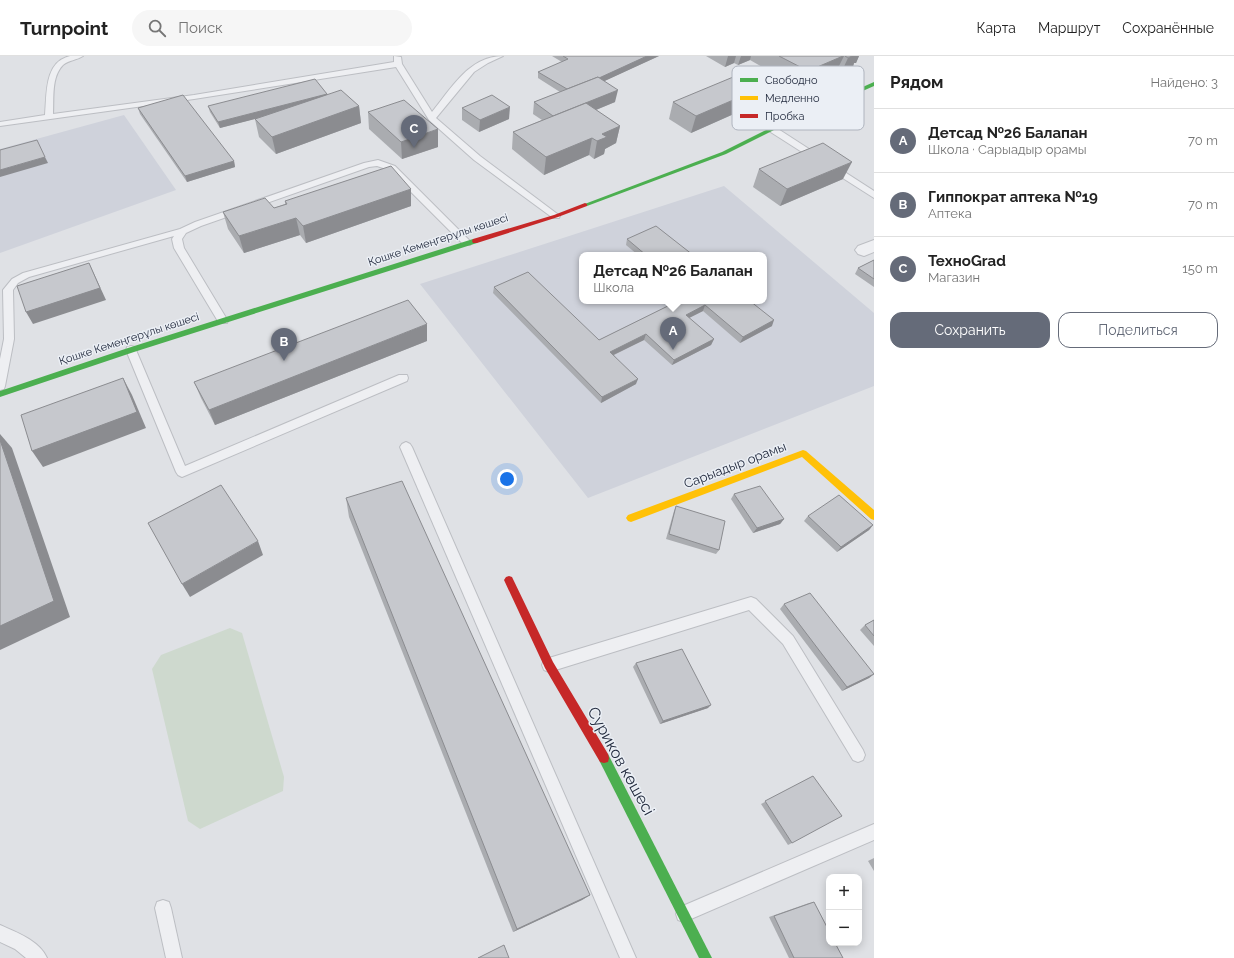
<!DOCTYPE html>
<html lang="ru">
<meta charset="utf-8">
<style>
:root{--surface:#fff;--page:#f6f6f6;--text:#222;--muted:#767676;--line:#e0e0e0;--accent:#656b79}
body{margin:0;font-family:Raleway,sans-serif;background:var(--page);color:var(--text)}
.controls{position:absolute;right:12px;bottom:12px;display:grid;overflow:hidden;border-radius:8px;box-shadow:0 2px 10px #0003}
.controls button{width:36px;height:36px;display:grid;place-items:center;padding:0;border:0;border-bottom:1px solid var(--line);background:var(--surface);color:var(--text);font:20px sans-serif}
.you{position:absolute;left:507px;top:423px;width:14px;height:14px;margin:-10px;border:3px solid #fff;border-radius:50%;background:#1a73e8;box-shadow:0 0 0 6px #1a73e833}
.badge{display:grid;place-items:center;width:26px;height:26px;border-radius:50%;background:var(--accent);color:#fff;font-size:13px;font-weight:700}
.pin{position:absolute;translate:-50% -33px;filter:drop-shadow(0 1px 2px #0008)}
.pin::after{content:'';position:absolute;top:21px;width:14px;height:12px;background:inherit;clip-path:polygon(0 0,100% 0,50% 100%)}
.popup{position:absolute;left:579px;top:196px;width:188px;height:52px;box-sizing:border-box;display:grid;place-content:center;border-radius:8px;background:var(--surface);filter:drop-shadow(0 1px 3px #0005);font-size:13px;white-space:nowrap;color:var(--muted)}
.popup b{font-size:15px;color:var(--text)}
.popup::after{content:'';position:absolute;left:50%;top:100%;margin-left:-8px;border:8px solid transparent;border-top-color:var(--surface)}
.list{margin:0;padding:0;list-style:none}
h2{display:flex;justify-content:space-between;align-items:center;height:52px;margin:0;padding:0 16px;font-size:17px}
h2 small{font-size:13px;font-weight:400;color:var(--muted)}
.list li{display:grid;grid-template-columns:26px 1fr auto;gap:12px;align-items:center;box-sizing:border-box;height:64px;padding:0 16px;border-top:1px solid var(--line)}
.list b{display:block;font-size:15px;white-space:nowrap}
.list p{margin:0;font-size:13px;white-space:nowrap;color:var(--muted)}
.list em{font-size:13px;font-style:normal;color:var(--muted)}
.actions{display:flex;gap:8px;padding:12px 16px}
.actions a{flex:1;padding:9px 0;border:1px solid var(--accent);border-radius:12px;text-align:center;font-size:14px;color:var(--accent)}
.actions .main{background:var(--accent);color:#fff}
.icon{flex:none;width:22px;height:22px;fill:none;stroke:currentColor;stroke-width:2;stroke-linecap:round;stroke-linejoin:round}
.map{position:relative;flex:none;width:874px;height:902px;overflow:hidden}
header{display:flex;align-items:center;gap:24px;box-sizing:border-box;height:56px;padding:0 20px;background:var(--surface);border-bottom:1px solid var(--line)}
header strong{font-size:19px}
nav{display:flex;gap:22px;margin-inline-start:auto;font-size:14px}
.search{width:280px;height:36px;background:var(--page);display:flex;align-items:center;gap:10px;box-sizing:border-box;padding:0 14px;border-radius:22px;color:var(--muted);font-size:15px}
main{display:flex}
aside{flex:1;background:var(--surface)}
.map>svg:first-child{display:block}
.built{fill:#cfd2db;fill-rule:evenodd}
.green{fill:#ced9ce}
.lines{fill:none;stroke-linecap:round;stroke-linejoin:round}
.lane-casing{stroke:#bcbec3;stroke-width:2}
.street-casing{stroke:#bcbec3;stroke-width:2}
.lane{fill:#eeeff2;fill-rule:evenodd}
.street{fill:#eeeff2;fill-rule:evenodd}
.fast{fill:#4caf50;fill-rule:evenodd}
.slow{fill:#ffc107;fill-rule:evenodd}
.jam{fill:#c62828;fill-rule:evenodd}
.wall{fill:#aaacb0}
.shaded-wall{fill:#8b8c90}
.building{fill:#c6c8cd;stroke:#8b8c90}
.labels{text-anchor:middle;dominant-baseline:central;stroke-width:3;stroke-linejoin:round;paint-order:stroke}
.far-street-label{font-size:11px;fill:#242c3f;stroke:#ebeff5}
.street-label{font-size:13px;fill:#242c3f;stroke:#ebeff5}
.near-street-label{font-size:16px;fill:#242c3f;stroke:#ebeff5}
.key{fill:#ebeff5;stroke:#afb4be;stroke-width:1}
.key-label{font-size:11px;fill:#242c3f}
</style>
<header>
<strong>Turnpoint</strong>
<div class="search"><svg class="icon" aria-label="search" viewBox="0 0 24 24"><circle cx="10" cy="10" r="6"/><path d="M15 15l6 6"/></svg>Поиск</div>
<nav><a>Карта</a><a>Маршрут</a><a>Сохранённые</a></nav>
</header>
<main>
<div class="map">
<svg width="874" height="902" viewBox="0 0 874 902">
<rect width="100%" height="100%" fill="#dfe1e5"/>
<g class="built">
<path d="M124,59l52,75 -176,63v-104z"/>
<path d="M724,130l150,127v73l-286,112 -168,-214zM582,199h182v46h-182z"/>
</g>
<path class="green" d="M230,572l12,5 42,144 -1,14 -83,38 -12,-8 -36,-152 9,-14z"/>
<g class="lines">
<defs>
<g id="lane">
<path d="M70,0h13c-6,4 -14,4 -20,9 -12,12 -9,34 -10,49l141,-19 200,-33v-6l7,1 1,7 30,48c19,-23 37,-56 71,-56l-15,7 -14,9 -38,46 44,38 80,60 -1,2h-6l-79,-58 -45,-40 -33,-53 -202,32 -194,27v-4l45,-7c2,-21 -1,-53 25,-59z"/>
<path d="M769,71h6l99,64v7l-105,-67z"/>
<path d="M378,104l17,6 77,77 -2,2h-6l-75,-75 -12,-4 -8,1 -168,59 -15,7 -4,6 2,9 44,73 -1,2h-8l-45,-75 -2,-9 2,-3 -145,41 -11,6 -5,7 1,49 -9,47 -1,3 -4,1v-31l4,-20 -1,-49 9,-11 11,-6 157,-44 15,-7 169,-59z"/>
<path d="M131,290l4,1 1,3 49,116 214,-91h8l1,3 -1,3 -225,96 -4,-2 -2,-3 -50,-122 1,-3z"/>
<path d="M406,386l4,2 2,3 224,511h-16l-220,-511 2,-3z"/>
<path d="M751,541l5,2 37,37 70,114 2,5 -2,5 -5,2 -5,-2 -70,-116 -34,-34 -200,62 -5,-2 -2,-5 2,-5 5,-2z"/>
<path d="M874,768v16l-190,82 -6,-2 -2,-6 2,-6z"/>
<path d="M163,844l6,2 2,6 11,50h-16l-11,-50 2,-6z"/>
<path d="M0,869c16,7 40,16 47,33h-21l-11,-9 -15,-7z"/>
</g>
<path id="street" d="M874,184v12l-10,4 -6,-2 -3,-4 3,-4z"/>
</defs>
<use href="#lane" class="lane-casing"/>
<use href="#street" class="street-casing"/>
<use href="#lane" class="lane"/>
<use href="#street" class="street"/>
<g class="fast">
<path d="M874,26v4l-100,44 -48,24 -139,52h-4l-1,-1 140,-53 48,-24z"/>
<path d="M473,183h4l1,2 -1,2 -343,109 -134,45v-6l128,-43z"/>
<path d="M604,697l4,1 104,204h-13l-99,-196 -1,-4 1,-4z"/>
</g>
<path class="slow" d="M803,394l3,1 68,59v10l-3,-1 -69,-62 -171,65 -3,-1 -2,-3 2,-3z"/>
<g class="jam">
<path d="M585,147l2,1v2l-29,11 -81,26h-4l-1,-2 1,-2 81,-24z"/>
<path d="M509,520l3,1 41,85 55,92 1,4 -1,4 -4,1 -4,-1 -55,-94 -41,-88 2,-3z"/>
</g>
</g>
<g class="wall">
<path d="M552,0h107l-55,25 11,21 -19,8 24,16 -4,17 -11,6 -1,5 -10,5 -5,-4 -45,20 -32,-26 1,-17 29,-12 -9,-6 1,-12 26,-10 -22,-14v-6l24,-10z"/>
<path d="M706,0h153l-3,7h-2l-2,7 -12,5 -4,-3 -35,17 -51,-29 -12,5 -4,-2 -9,4z"/>
<path d="M327,38l1,1 31,11 2,17 -85,31 -17,-17 -4,-18 3,-1 -38,10 -10,-16 -2,-6z"/>
<path d="M673,46l81,3 -63,28 -22,-14z"/>
<path d="M138,52l96,53 1,6 -48,15 -47,-68z"/>
<path d="M462,52l47,11 -30,13 -17,-12z"/>
<path d="M368,56l70,35 -36,12 -33,-30z"/>
<path d="M759,113l84,10 -63,27 -27,-19z"/>
<path d="M411,133v17l-105,37 -6,-8 -56,18 -16,-24 -5,-17 51,-4 11,-4v-3z"/>
<path d="M627,183l66,16h-55l-12,-10z"/>
<path d="M874,204v27l-19,-13 3,-6z"/>
<path d="M494,231l105,53 79,-39h72l22,25 -32,17 -37,-32 -14,7 25,21 -3,6 -39,20 -28,-25 -30,15 22,29 -35,19 -108,-110z"/>
<path d="M427,285l-212,84 -14,-27 -7,-16z"/>
<path d="M734,438l50,25 -4,5 -27,9 -22,-34z"/>
<path d="M346,442l244,397 -8,5 -69,32 -164,-415z"/>
<path d="M676,450l43,44 -3,4 -50,-15 8,-28z"/>
<path d="M808,460l65,9 -4,5 -32,22 -33,-31z"/>
<path d="M784,548l90,70 -5,4 -27,13 -62,-82z"/>
<path d="M874,564v26l-14,-16 5,-5z"/>
<path d="M636,607l72,45 -48,16 -27,-57z"/>
<path d="M813,720l-21,67 -4,2 -27,-41z"/>
<path d="M874,802v13l-6,-10z"/>
<path d="M814,846l29,56h-54l-20,-41 40,-14z"/>
</g>
<g class="shaded-wall">
<path d="M647,0h12l-89,41v-6z"/>
<path d="M728,0h8l-2,7 -9,4z"/>
<path d="M741,0h10l-1,4 -12,5z"/>
<path d="M843,0h1l-8,16 -35,17 7,-18z"/>
<path d="M852,0h7l-3,7h-2l-2,7 -12,5 8,-17z"/>
<path d="M761,32l-7,17 -63,28 5,-17z"/>
<path d="M618,34l-3,12 -63,26 1,-12z"/>
<path d="M327,38l1,6 -108,28 -2,-6z"/>
<path d="M359,50l2,17 -85,31 -4,-17z"/>
<path d="M510,51l-1,12 -30,13 1,-12z"/>
<path d="M620,70l-4,17 -11,6 -1,5 -10,5 3,-18 5,-7z"/>
<path d="M438,73v18l-36,12 -1,-17z"/>
<path d="M592,82l-3,17 -45,20 2,-18z"/>
<path d="M45,101l3,6 -48,14v-7z"/>
<path d="M234,105l1,6 -48,15 -2,-6z"/>
<path d="M852,106l-9,17 -63,27 7,-17z"/>
<path d="M411,133v17l-105,37 -3,-17z"/>
<path d="M296,162l4,17 -56,18 -5,-17z"/>
<path d="M89,207l17,37 -73,24 -7,-12z"/>
<path d="M705,249l-2,6 -20,10 3,-6z"/>
<path d="M774,264l-2,6 -32,17 3,-6z"/>
<path d="M427,268v17l-212,84 -6,-15z"/>
<path d="M646,278l-2,6 -35,17 1,-5z"/>
<path d="M714,283l-3,6 -39,20 2,-5z"/>
<path d="M123,322l9,17 14,33 -103,39 -11,-16z"/>
<path d="M638,323l-2,5 -35,19 1,-6z"/>
<path d="M0,378l12,14 58,169 -70,33z"/>
<path d="M784,463l-4,5 -27,9 4,-5z"/>
<path d="M873,469l-4,5 -32,22 4,-5z"/>
<path d="M258,485l5,14 -73,42 -8,-13z"/>
<path d="M874,618l-5,4 -27,13 5,-4z"/>
<path d="M711,649l-3,3 -48,16 3,-3z"/>
<path d="M590,839l-8,5 -69,32 4,-3z"/>
</g>
<g class="building">
<path d="M563,0h84l-48,22 -1,-1 -31,12 -29,-17 30,-13z"/>
<path d="M779,0h64l-35,15z"/>
<path d="M845,0h7l-4,2z"/>
<path d="M738,19l23,13 -65,28 -23,-14z"/>
<path d="M598,21l20,13 -65,26 -19,-14z"/>
<path d="M315,23l12,15 -109,28 -10,-16z"/>
<path d="M341,34l18,16 -87,31 -17,-18z"/>
<path d="M183,39l51,66 -49,15 -47,-68z"/>
<path d="M492,39l18,12 -30,13 -18,-12z"/>
<path d="M404,44l34,29 -37,13 -33,-30z"/>
<path d="M586,47l34,23 -18,8 5,3 -10,4 -5,-3 -46,19 -33,-25z"/>
<path d="M37,84l8,17 -45,13v-20z"/>
<path d="M823,87l29,19 -65,27 -28,-20z"/>
<path d="M391,110l20,23 -108,37 -7,-8 -57,18 -16,-24 42,-14 9,10 13,-4 -2,-3z"/>
<path d="M656,170l37,29h-47l-19,-16z"/>
<path d="M874,204v19l-16,-11z"/>
<path d="M89,207l11,25 -74,24 -9,-26z"/>
<path d="M528,216l71,68 79,-39h72l24,19 -31,17 -38,-32 -19,10 28,24 -40,21 -28,-26 -36,18 28,27 -36,18 -108,-110z"/>
<path d="M408,244l19,24 -218,86 -15,-28z"/>
<path d="M123,322l14,34 -105,39 -11,-36z"/>
<path d="M0,384l54,161 -54,25z"/>
<path d="M402,425l188,414 -73,34 -171,-431z"/>
<path d="M221,429l37,56 -76,43 -34,-61z"/>
<path d="M760,430l24,33 -27,9 -23,-34z"/>
<path d="M839,439l34,30 -32,22 -33,-31z"/>
<path d="M676,450l49,15 -6,29 -50,-16z"/>
<path d="M810,537l64,81 -27,13 -63,-83z"/>
<path d="M874,564v16l-9,-11z"/>
<path d="M682,593l29,56 -48,16 -27,-58z"/>
<path d="M813,720l29,40 -50,27 -27,-42z"/>
<path d="M814,846l15,29v12h6l8,15h-49l-20,-42z"/>
<path d="M504,889l5,13h-31z"/>
</g>
<g class="labels">
<g class="far-street-label">
<text transform="translate(438 184) rotate(-18)">Қошке Кемеңгерұлы көшесі</text>
<text transform="translate(129 283) rotate(-18)">Қошке Кемеңгерұлы көшесі</text>
</g>
<g class="street-label">
<text transform="translate(735 409) rotate(-21)">Сарыадыр орамы</text>
</g>
<g class="near-street-label">
<text transform="translate(621 705) rotate(61)">Суриков көшесі</text>
</g>
</g>
<rect x="732" y="10" width="132" height="64" rx="6" class="key"/>
<rect x="740" y="22" width="18" height="4" fill="#4caf50"/>
<rect x="740" y="40" width="18" height="4" fill="#ffc107"/>
<rect x="740" y="58" width="18" height="4" fill="#c62828"/>
<g class="key-label">
<text x="765" y="28">Свободно</text>
<text x="765" y="46">Медленно</text>
<text x="765" y="64">Пробка</text>
</g>
</svg>
<div class="controls">
<button>+</button>
<button>−</button>
</div>
<div class="you"></div>
<div class="pin badge" style="left:673px;top:294px">A</div>
<div class="popup"><b>Детсад №26 Балапан</b>Школа</div>
<div class="pin badge" style="left:284px;top:305px">B</div>
<div class="pin badge" style="left:414px;top:92px">C</div>
</div>
<aside>
<h2>Рядом<small>Найдено: 3</small></h2>
<ul class="list">
<li><span class="badge">A</span><div><b>Детсад №26 Балапан</b><p>Школа · Сарыадыр орамы</p></div><em>70 m</em></li>
<li><span class="badge">B</span><div><b>Гиппократ аптека №19</b><p>Аптека</p></div><em>70 m</em></li>
<li><span class="badge">C</span><div><b>ТехноGrad</b><p>Магазин</p></div><em>150 m</em></li>
</ul>
<div class="actions"><a class="main">Сохранить</a><a>Поделиться</a></div>
</aside>
</main>
